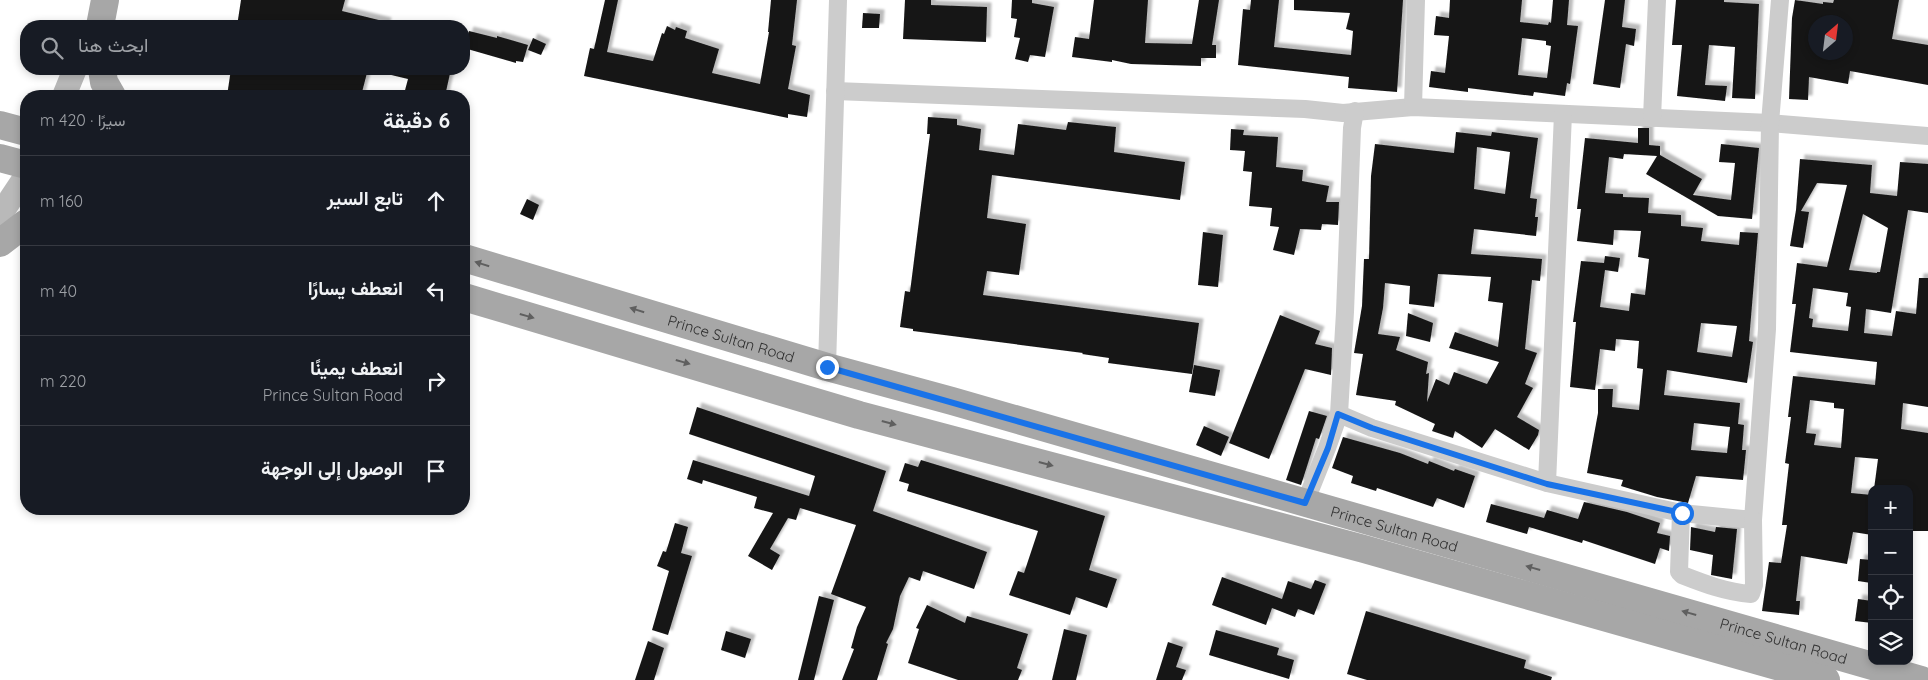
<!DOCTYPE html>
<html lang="ar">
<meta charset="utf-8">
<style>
:root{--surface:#171b24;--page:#20242c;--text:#f1f3f6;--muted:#9ea1a6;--line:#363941}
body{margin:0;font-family:Quicksand,Vazirmatn,sans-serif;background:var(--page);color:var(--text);direction:rtl}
.controls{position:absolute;right:15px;bottom:15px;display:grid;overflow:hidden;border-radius:10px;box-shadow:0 2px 8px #0003}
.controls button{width:45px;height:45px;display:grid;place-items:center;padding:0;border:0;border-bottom:1px solid var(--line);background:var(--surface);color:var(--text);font:25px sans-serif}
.compass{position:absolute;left:1808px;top:15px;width:45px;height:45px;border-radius:50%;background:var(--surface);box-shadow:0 2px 8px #0003;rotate:28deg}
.stop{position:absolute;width:15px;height:15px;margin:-11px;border:4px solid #1a73e8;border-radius:50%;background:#fff}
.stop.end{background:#1a73e8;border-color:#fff;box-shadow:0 1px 5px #0008}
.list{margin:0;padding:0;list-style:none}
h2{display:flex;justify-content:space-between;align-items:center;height:65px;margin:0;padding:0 20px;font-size:21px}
h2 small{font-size:16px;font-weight:400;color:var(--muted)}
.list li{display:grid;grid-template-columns:32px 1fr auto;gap:15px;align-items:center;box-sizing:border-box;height:90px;padding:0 20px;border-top:1px solid var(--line)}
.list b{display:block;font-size:19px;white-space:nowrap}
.list p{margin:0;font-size:16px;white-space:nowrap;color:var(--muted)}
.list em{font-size:16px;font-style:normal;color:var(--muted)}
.icon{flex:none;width:28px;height:28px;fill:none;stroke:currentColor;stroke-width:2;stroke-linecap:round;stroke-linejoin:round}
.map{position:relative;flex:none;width:1928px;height:680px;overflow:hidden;direction:ltr}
.search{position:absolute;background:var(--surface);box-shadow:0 2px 8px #0003;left:20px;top:20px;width:450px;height:55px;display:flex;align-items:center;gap:12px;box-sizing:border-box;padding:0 18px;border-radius:20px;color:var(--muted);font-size:19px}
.panel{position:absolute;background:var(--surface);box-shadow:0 2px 8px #0003;left:20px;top:90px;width:450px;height:425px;border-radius:20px;direction:rtl}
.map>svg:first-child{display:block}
.building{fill:#161616;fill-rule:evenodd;filter:url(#shadow)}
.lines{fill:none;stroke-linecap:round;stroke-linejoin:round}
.minor{stroke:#ccc;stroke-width:18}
.secondary{stroke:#b9b9b9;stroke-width:24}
.primary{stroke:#a7a7a7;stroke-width:28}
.oneway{fill:#5f5f5f}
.route{stroke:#1a73e8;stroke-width:6}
.labels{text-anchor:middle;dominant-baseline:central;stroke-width:5;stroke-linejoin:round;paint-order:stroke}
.street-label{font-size:15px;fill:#2f2f2f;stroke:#fff}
</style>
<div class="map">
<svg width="1928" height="680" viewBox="0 0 1928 680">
<defs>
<filter id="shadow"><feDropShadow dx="4.5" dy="-4.5" stdDeviation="1" flood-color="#0004"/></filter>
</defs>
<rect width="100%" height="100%" fill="#fff"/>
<g class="building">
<path d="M241,0h104l-3,11 45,11 -1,4h-149z"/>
<path d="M605,0h13l-11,52 46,9 9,-28 2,1 3,-8 8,4 1,-3 11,4 -2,7 34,11 -7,24 48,11 9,-52h-1l3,-32h26l-5,45 4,1 -8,43 22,6 -3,22 -19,-3v4l-204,-42 6,-28 4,1z"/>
<path d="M905,0h26v5l56,2 -1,35 -83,-3z"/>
<path d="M1012,0h20v3l22,4 -9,50 -15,-2 -2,7 -13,-3 5,-21 -6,-1 3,-18 -6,-1z"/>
<path d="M1094,0h54l-3,43 47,1 7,-44h20l-7,45h4v13h-15v8l-70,-2 -19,-4v2l-40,-5 3,-20 14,2z"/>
<path d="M1251,0h28l-5,47 77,8 2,-24 -7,-2 4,-16 -56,-3v-10h109l-6,92 -49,-4 1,-11 -111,-12 5,-56 7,1z"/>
<path d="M1450,0h72l-2,22 28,3 1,-3 2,1 2,-23h16l-2,25 11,1 -8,58 -3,-1 -2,13 -31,-4 -1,4 -65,-8v4l-39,-5 2,-16 14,2 4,-37 -15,-1 2,-19 13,2zM1522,38l24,3v4l5,1 -4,32 -29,-3z"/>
<path d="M1605,0h20l-3,27 14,2 -2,17 -8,-2 -6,44 -27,-4z"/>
<path d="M1676,0h48v2l35,2 -4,95 -23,-1 3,-51 -26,-2 -4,40 22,1 -2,15 -48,-5 5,-51h-10z"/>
<path d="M1795,0l28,4v-2l10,1 1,-3h65l-7,39 36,6v40l-78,-14 -2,13 -39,-7 -1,23 -19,-1 3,-81zM1816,22h30v30h-30z"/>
<path d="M863,13l17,1 -1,14h-17z"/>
<path d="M469,31l28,7v-2l31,9 -5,17 -7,-1v2l-52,-15z"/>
<path d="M533,38l13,6 -5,11 -13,-5z"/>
<path d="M231,69h137l-7,27h-134z"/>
<path d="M383,69h68l-6,27h-32l-9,-2 4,-15 -25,-6z"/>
<path d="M928,117l29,2v6l24,4 -2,21 35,5 4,-31 48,6 2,-8 48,5 -2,25 71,10 -5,38 -188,-25 -5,43 39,6 -7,51 -32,-4 -4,24 216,28 -7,51 -84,-11 1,-5 -27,-4 1,-1 -170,-22v-2l-13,-2 5,-36 5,1 20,-158h-3z"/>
<path d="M1638,128h11v17l11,1v9l42,24 -9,16 38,5 4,-37 -16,-1 2,-18 38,4 -7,71 -34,-3 -72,-42 11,-18 -33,-2 -1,5 -14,-2 -4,36 18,1v3l26,1 -1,15 33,2v11l22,2 -2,13 38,4 1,-13 18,1 -9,108 4,1 -6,41 -80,-13 -3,25 76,8 -2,21 6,1 -2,25h4l-3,30 -47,-4 -8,27 -31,-6 -36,-11 2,-6 -36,-7 11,-60v-24h15l-1,18 27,3 4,-41 -6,-1 2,-27 -23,-2 -1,12 -15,-2 -5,41 -25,-3 6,-65h-3l8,-61 23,2 1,-7 15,2 -2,14 -13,-2 -5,37 29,4 2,-18 14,2 4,-36 -11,-2 3,-26 -27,-1 -1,15 -36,-4 4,-32h-4l8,-71 53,5zM1701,323l36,3 -5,31 -35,-5zM1694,423l36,4 -3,26 -36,-3z"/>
<path d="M1231,129l13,1 -1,5 35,2 -2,30 27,3 -1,11 27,5 -3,16h13l-1,23 -16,-1 -1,6 -21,-1 -6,26 -21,-5 6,-23 -9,-1 2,-18 -23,-2 3,-34 -9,-1 2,-20 -15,-1z"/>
<path d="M1456,132l35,4 1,-4 46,6 -8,60 7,1 -2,18h3l-2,19 -62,-7 -3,25 71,5 -2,22 -8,-1 -7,69 12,4 -12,31 8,4 -16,29 22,13 -1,5 -9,15 -34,-21 -13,19 -27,-17 -2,7 -21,-7 3,-7 -40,-19 1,-4 -40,-6 7,-41 -9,-1 8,-47 2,-47h5l2,-83 4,-32 79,9zM1477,147l33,5 -5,42 -31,-5zM1438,274l53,3 -3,24 15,2 -5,44 -43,-15 -6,16 50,14 -12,22 -33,-12 -5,13 -13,-6 -9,23 2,-29 -3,1 2,-12 -32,-12 4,-13 -22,-3 5,-26 2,-25 25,3 -1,18 25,3z"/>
<path d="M1800,159l72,6 -2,28 27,3 3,-34 28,2v49l-20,-3 -17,103 -25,-4 -2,24 28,3 4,-25 20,3 3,-36h9v129l-25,-4 -2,26 27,4v98h-19v-42h-35l4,-30 -23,-2 -4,36 21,2v40l-19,-3 -6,32 -46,-8 -5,45h4l-1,14 -37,-4 7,-49 12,1 6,-38h-5l7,-61 -4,-1 6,-46h-3l5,-41 82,9 2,-23 -87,-10 6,-48h-4l5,-41 30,4 20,-82 -30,-2 -16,28 8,1 -6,36 -13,-2 6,-36zM1863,214l25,14 -8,44h-3v1l-28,-3zM1813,288l35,5 -2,13 5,1 -3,24 -36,-4 1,-8 -4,-1zM1810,400l24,3v5l10,1 -3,39 -27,-3 2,-11 -10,-1z"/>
<path d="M527,199l12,6 -6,15 -13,-6z"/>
<path d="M1203,232l20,3 -5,52 -20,-2z"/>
<path d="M1408,313l25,10 -3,19 -24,-6z"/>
<path d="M1280,315l40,16 -5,13 17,4 -1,27 -26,-6 -36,90 -40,-16z"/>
<path d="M1194,365l26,5 -5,26 -26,-4z"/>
<path d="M697,407l189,64 -13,40 114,41 -13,37 -51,-18 -3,10 -11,-4 -9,19 -7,33 -7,14 2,1 -11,36h-35l12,-31 -3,-1 6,-21 9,-20 -35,-13 25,-69 -56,-17 -4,12 -8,-2 -18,31 10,6 -8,15 -24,-14 25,-43 -19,-5 3,-11 -54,-17 -1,4 -15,-5 6,-19 116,36 6,-20 -126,-42z"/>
<path d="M1309,411l18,5 -8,23 -3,-1 -15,47 -15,-5z"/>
<path d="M1204,426l25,11 -8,19 -25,-11z"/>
<path d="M1343,437l57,16 28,11 1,-3 25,10 1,-2 20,7 -11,32 -27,-10 -4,9 -56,-19 -1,3 -25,-8 2,-7 -21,-8z"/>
<path d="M921,460l184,56 -16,54 28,9 -10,29 -31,-11 -6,18 -61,-20 9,-24 6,2 14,-42 -131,-40 2,-7 -10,-3 6,-18 13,4z"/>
<path d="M1584,502l43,10 33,11 -3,10 13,3 -1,15 -9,-3 -5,16 -72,-24 -1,3 -53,-16 -2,7 -41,-12 5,-18 53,14 3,-8 31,9z"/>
<path d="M675,523l13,4 -7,26 11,3 -24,79 -16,-5 17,-59 -12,-5 6,-15 3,1z"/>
<path d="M1691,527l24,5 1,-5 21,2 -5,50 -21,-4 2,-20 -23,-5z"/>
<path d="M1860,559l12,1 -1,23 -13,-2z"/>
<path d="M1222,577l60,22 6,-18 23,8 4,-9 11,4 -12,31 -16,-6 -3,8 -23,-9 -6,17 -54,-20z"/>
<path d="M819,596l15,4 -20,80h-16z"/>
<path d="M1858,599l14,2v22l-17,-2z"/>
<path d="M927,605l38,18 2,-7 61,18 -11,34 5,2 -4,10h-60l-50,-17 11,-34 -3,-1z"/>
<path d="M1366,611l160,49 -2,8 28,9 -1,3h-184l-20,-6z"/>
<path d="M1064,629l23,6 -11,45h-24z"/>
<path d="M1216,630l63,18 -2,7 17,5 -5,19 -80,-24z"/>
<path d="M726,631l25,8 -6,19 -24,-8z"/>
<path d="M648,641l16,7 -10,32h-19z"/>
<path d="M1168,642l15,5 -7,20 10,3 -4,10h-26z"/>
</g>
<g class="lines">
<g class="minor">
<path d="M835,91l470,18 38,4 70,-6 357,16 158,13"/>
<path d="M1413,107l3,-107"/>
<path d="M1355,111l-3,17 -7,184 -6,102 33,14 175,55 134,30 72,7 14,-191 3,-206 10,-123"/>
<path d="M1652,118l5,-118"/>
<path d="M827,367l11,-367"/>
<path d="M1547,483l16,-369"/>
<path d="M1305,503l22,-55 12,-34"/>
<path d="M1681,513l-2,59 3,3c23,9 44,17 69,19l3,-9 -1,-65"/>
</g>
<g class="secondary">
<path d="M64,96l11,-27"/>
<path d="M0,215l26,-39"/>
</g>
<g class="primary">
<path d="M100,26l5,-26"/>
<path d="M102,69l2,13 8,14"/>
<path d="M0,125l26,7"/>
<path d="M0,158l26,7"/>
<path d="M0,243l26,-20"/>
<path id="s1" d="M464,258l363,109 125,34 969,279"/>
<path d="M464,297l395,118 505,134 462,131"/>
</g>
</g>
<defs><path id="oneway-solid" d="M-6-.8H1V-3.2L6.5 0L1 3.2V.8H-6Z" transform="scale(1.25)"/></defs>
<g class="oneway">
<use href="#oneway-solid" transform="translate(482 264) rotate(-163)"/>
<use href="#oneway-solid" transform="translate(637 310) rotate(-163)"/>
<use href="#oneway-solid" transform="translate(527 316) rotate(16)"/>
<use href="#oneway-solid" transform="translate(683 362) rotate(16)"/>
<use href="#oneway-solid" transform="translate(889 423) rotate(15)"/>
<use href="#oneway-solid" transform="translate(1046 464) rotate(15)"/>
<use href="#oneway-solid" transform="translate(1533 568) rotate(-164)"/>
<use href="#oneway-solid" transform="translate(1689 613) rotate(-164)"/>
</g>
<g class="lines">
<path class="route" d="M827,367l478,136 23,-55 10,-34 34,14 175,56 135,29"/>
</g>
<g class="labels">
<g class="street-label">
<text stroke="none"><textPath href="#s1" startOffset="279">Prince Sultan Road</textPath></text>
<text stroke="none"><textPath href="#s1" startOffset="969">Prince Sultan Road</textPath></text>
<text stroke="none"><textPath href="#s1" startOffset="1374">Prince Sultan Road</textPath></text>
</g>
</g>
</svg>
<div class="controls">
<button>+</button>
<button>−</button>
<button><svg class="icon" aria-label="locate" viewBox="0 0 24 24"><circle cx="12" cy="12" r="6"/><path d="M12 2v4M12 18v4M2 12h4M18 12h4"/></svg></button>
<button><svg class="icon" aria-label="layers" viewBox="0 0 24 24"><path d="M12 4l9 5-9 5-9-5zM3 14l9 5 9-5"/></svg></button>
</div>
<svg class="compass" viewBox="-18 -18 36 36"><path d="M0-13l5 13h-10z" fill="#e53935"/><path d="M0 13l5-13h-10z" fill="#9ea1a6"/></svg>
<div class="stop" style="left:1682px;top:513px"></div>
<div class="stop end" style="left:827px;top:367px"></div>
<div class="search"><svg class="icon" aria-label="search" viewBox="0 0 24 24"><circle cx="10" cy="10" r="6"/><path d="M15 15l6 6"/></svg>ابحث هنا</div>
<section class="panel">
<h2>6 دقيقة<small>سيرًا · 420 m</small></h2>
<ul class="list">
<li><svg class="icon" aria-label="ahead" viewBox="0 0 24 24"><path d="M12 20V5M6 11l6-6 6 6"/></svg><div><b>تابع السير</b></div><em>160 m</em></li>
<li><svg class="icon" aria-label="left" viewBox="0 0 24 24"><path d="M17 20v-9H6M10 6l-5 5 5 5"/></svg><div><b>انعطف يسارًا</b></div><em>40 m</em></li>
<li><svg class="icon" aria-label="right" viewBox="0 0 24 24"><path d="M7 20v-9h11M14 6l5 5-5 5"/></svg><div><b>انعطف يمينًا</b><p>Prince Sultan Road</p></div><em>220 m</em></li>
<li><svg class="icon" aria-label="arrive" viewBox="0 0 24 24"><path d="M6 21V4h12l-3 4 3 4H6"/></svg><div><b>الوصول إلى الوجهة</b></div></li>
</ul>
</section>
</div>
